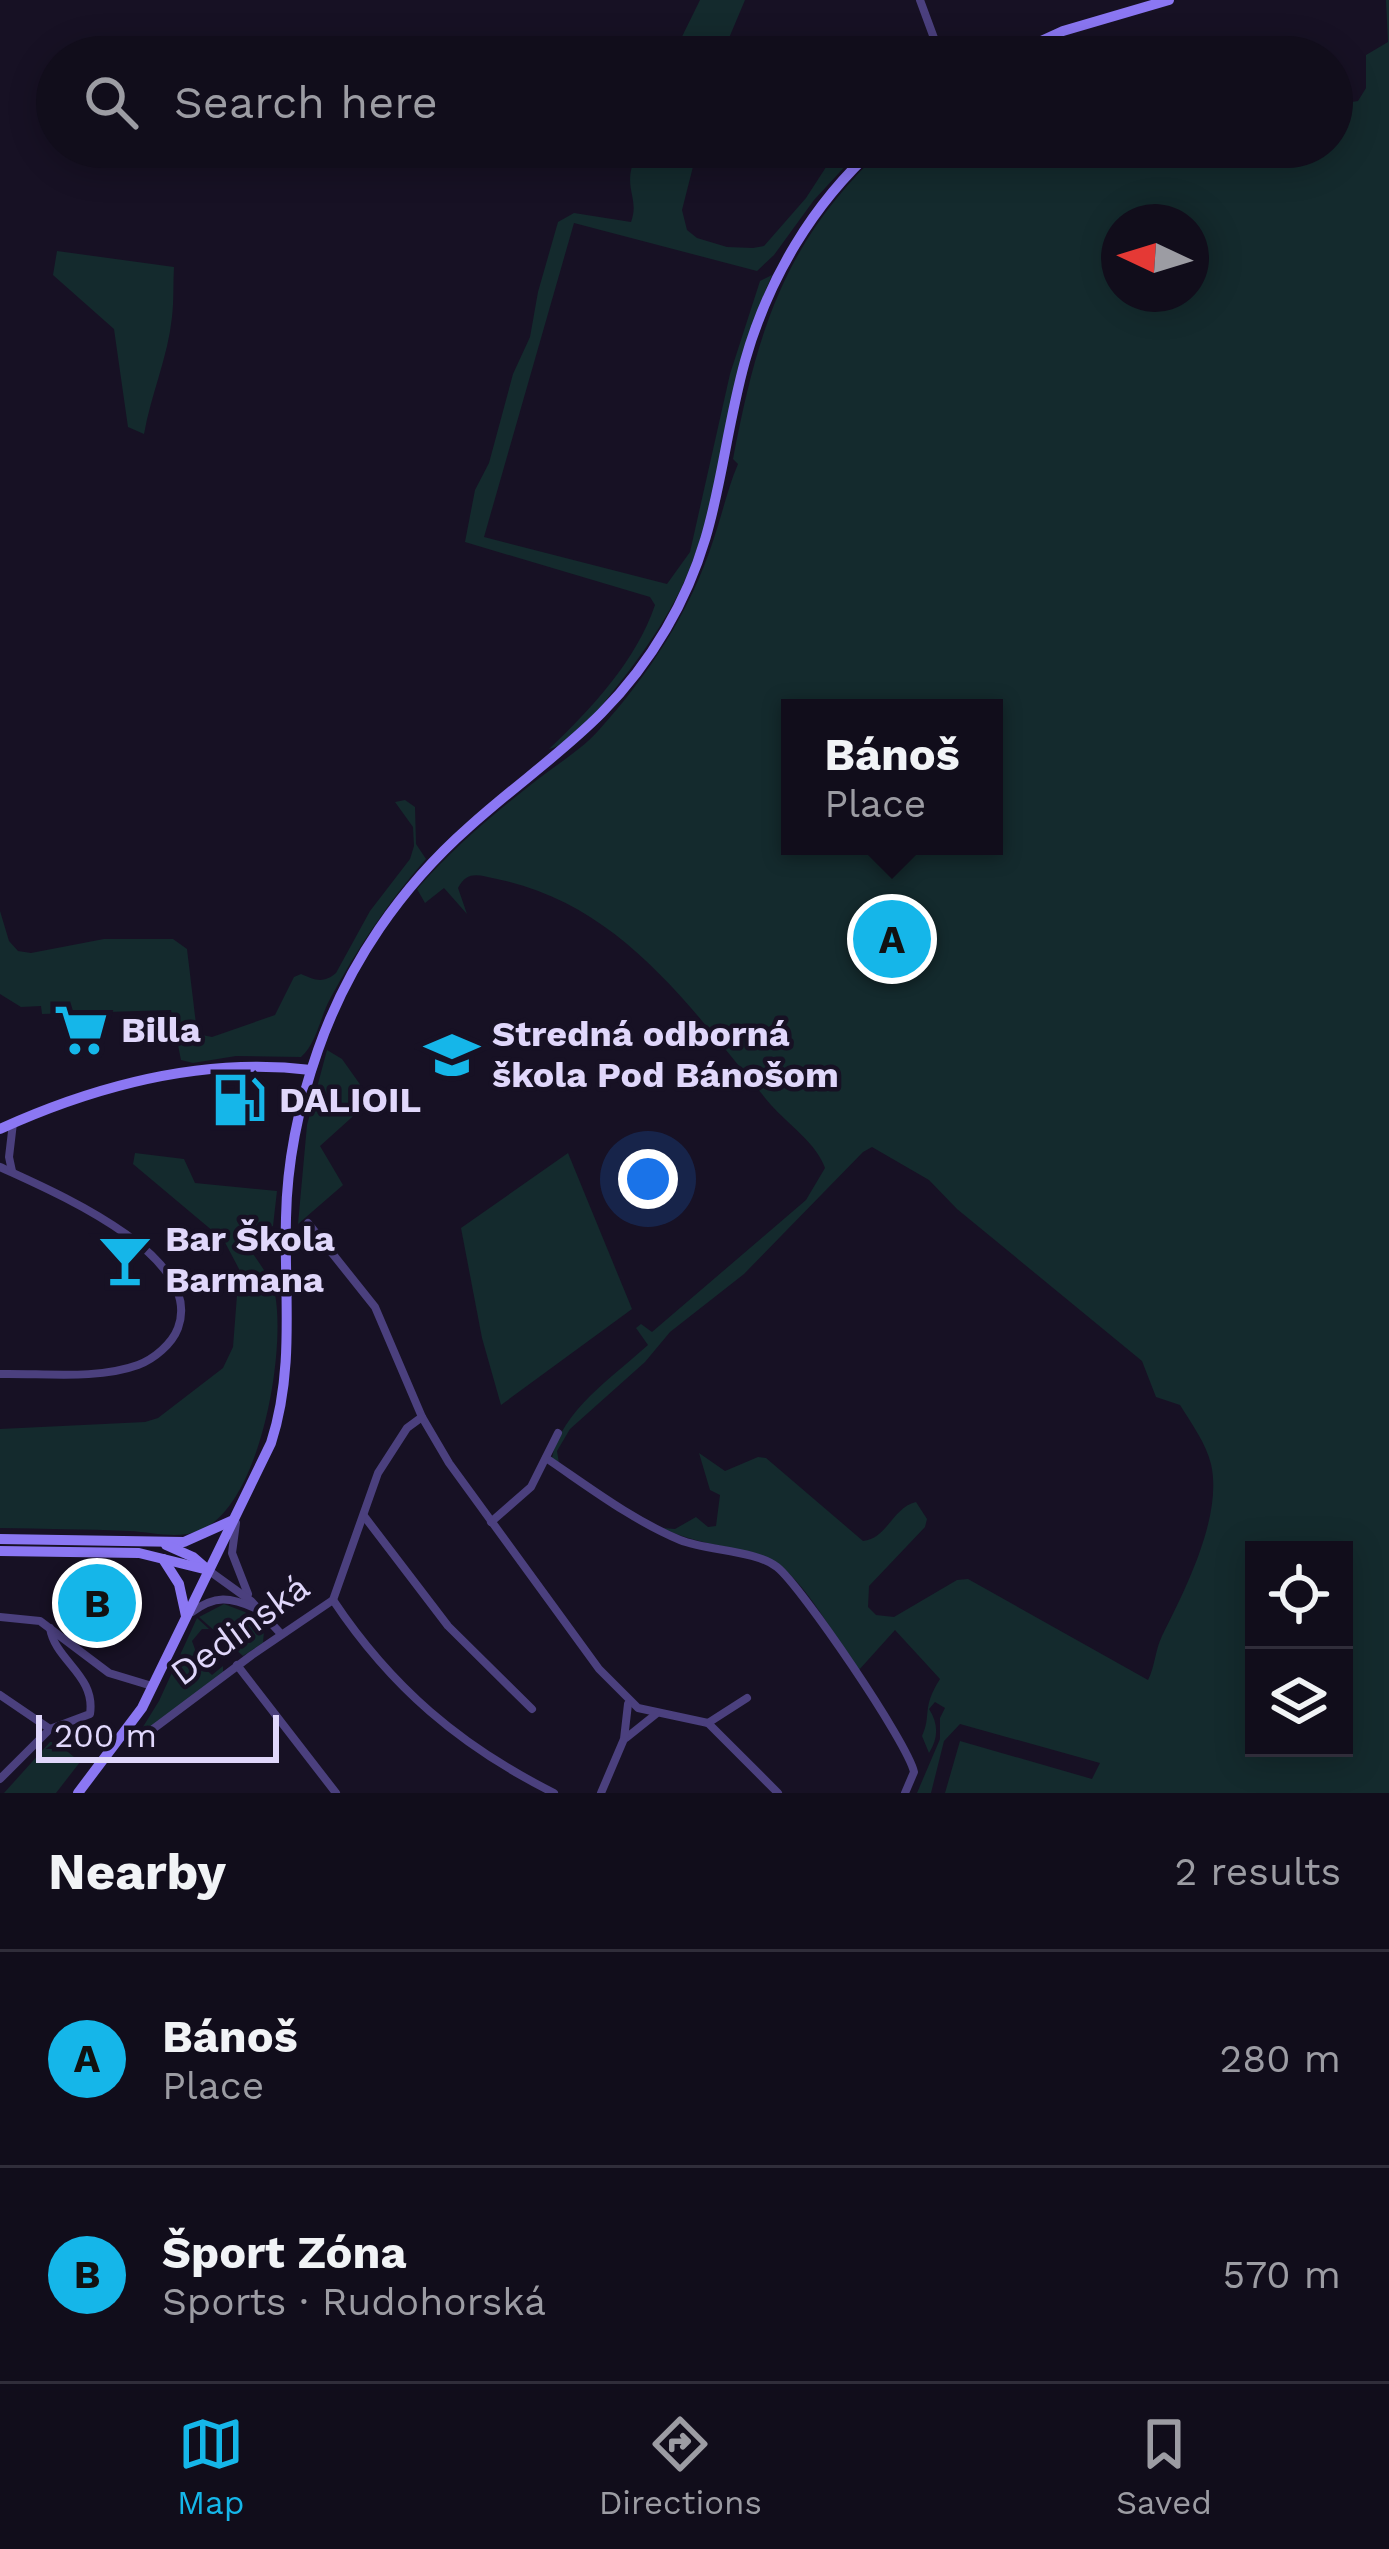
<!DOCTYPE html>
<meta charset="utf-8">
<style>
:root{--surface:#110d1b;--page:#1a1624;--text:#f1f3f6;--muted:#9c9ca3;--line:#302d3a;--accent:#15b6e9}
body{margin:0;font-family:"Work Sans",sans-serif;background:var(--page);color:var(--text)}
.controls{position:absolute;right:36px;bottom:36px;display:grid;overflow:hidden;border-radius:0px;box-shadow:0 6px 30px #0003}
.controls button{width:108px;height:108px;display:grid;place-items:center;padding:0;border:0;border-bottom:3px solid var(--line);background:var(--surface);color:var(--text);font:60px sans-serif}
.compass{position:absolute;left:1101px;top:204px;width:108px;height:108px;border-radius:50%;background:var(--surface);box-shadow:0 6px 30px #0003;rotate:274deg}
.scale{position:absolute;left:36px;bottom:30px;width:243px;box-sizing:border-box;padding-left:12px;border:6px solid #e0d7fb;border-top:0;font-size:33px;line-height:42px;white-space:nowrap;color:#e0d7fb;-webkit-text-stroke:9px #171124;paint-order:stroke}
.you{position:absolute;left:648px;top:1179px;width:42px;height:42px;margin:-30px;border:9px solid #fff;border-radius:50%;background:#1a73e8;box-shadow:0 0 0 18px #1a73e833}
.badge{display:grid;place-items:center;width:78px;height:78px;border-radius:50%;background:var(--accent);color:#111;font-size:39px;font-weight:700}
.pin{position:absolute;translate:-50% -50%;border:6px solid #fff;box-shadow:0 3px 12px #0006}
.popup{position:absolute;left:781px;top:699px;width:222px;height:156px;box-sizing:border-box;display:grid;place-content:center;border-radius:0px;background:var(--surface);filter:drop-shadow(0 3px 9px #0005);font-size:39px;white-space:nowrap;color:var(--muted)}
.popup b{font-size:45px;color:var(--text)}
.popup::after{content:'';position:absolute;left:50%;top:100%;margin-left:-24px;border:24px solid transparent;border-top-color:var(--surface)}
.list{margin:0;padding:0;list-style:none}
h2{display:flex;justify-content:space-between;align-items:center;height:156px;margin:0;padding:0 48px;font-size:51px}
h2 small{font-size:39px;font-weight:400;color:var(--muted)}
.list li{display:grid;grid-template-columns:78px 1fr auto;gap:36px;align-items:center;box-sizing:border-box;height:216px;padding:0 48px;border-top:3px solid var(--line)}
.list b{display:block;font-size:45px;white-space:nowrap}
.list p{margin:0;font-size:39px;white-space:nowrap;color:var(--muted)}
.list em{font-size:39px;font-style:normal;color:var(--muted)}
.icon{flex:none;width:66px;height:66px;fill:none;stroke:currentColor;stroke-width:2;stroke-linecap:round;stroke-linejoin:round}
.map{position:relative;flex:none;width:1389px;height:1793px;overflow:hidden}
.search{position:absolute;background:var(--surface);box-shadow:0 6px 30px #0003;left:36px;right:36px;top:36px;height:132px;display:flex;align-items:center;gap:30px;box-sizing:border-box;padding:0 42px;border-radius:66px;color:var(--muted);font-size:45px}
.sheet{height:588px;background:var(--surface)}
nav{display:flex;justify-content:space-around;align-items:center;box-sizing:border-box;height:168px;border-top:3px solid var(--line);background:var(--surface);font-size:33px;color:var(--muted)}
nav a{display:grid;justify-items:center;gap:6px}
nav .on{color:var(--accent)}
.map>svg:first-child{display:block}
.green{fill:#142a2d;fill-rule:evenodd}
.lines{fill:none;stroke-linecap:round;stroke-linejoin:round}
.street{stroke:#4b407e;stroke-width:8}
.secondary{stroke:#8b77f3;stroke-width:10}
.labels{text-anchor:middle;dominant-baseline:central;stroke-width:9;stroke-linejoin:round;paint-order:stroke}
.poi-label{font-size:36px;font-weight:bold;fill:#e0d7fb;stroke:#171124;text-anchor:start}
.street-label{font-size:36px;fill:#e0d7fb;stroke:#171124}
</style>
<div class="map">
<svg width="1389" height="1793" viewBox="0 0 1389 1793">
<rect width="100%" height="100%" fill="#171124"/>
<g class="green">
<path d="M700,0h45l-24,57h-49z"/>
<path d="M1386,0h3v1793h-444l15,-52 132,38 8,-16 -140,-39 -16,17 -13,52h-14l23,-54v-21l5,-10 -10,-6 -6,7c10,15 9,30 0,44l-7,-17c10,-21 -1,-27 18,-57l-45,-49 -37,41c-22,-32 -59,-104 -96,-115 -34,-11 -67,-12 -100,-28l13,1 21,-12 12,10 8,-1 4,-31 -10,-5 -11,-37 26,18 33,-14 8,1 97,83c24,-2 30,-34 53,-39l11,17 -2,8 -56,59 -1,21 8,8 18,2 63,-37 11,-1 180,101c7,-13 7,-30 14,-44 23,-46 61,-120 49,-172 -5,-21 -20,-41 -31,-59l-24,-8 -14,-36 -185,-152 -28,-29 -57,-33 -9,5 -119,122 -74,58 -25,30 -75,67 -13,22 2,12 -7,-5c9,-47 62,-82 96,-113l-12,-17 5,-4 11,8 154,-132 19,-32c-8,-24 -37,-44 -54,-63 -78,-93 -147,-200 -274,-226 -18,-4 -30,-9 -39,9l9,26 -23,-26 -19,15 -8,-14c35,-40 74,-73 116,-106 21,-17 47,-32 65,-52 50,-55 92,-119 115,-190 9,-26 15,-54 25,-77l-5,-5c25,-131 52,-219 152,-312h447v-42l26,-4 8,-13v-33l22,-13zM1119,222h72v72h-72zM790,708h204v138h-204zM1254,1550h90v198h-90z"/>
<path d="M698,147l-16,63 5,20 10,8 30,9 26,1 11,-2 42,-48 33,-51h24l-49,53 -40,55 -17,16 -183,-48 -90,314 183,47 23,-32 40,-178 30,-93 12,-6c-40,89 -43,186 -76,277 -18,53 -51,100 -86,143 -15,19 -37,49 -61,54 42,-40 87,-88 106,-144l-5,-8 -185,-55 10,-52 14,-27 24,-89 17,-37 8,-45 20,-70 16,-9 57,9c10,-27 -13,-35 9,-74z"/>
<path d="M57,251l117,16c-1,17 0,34 -2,50 -4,40 -21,77 -28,117l-16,-7 -14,-98 -61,-54z"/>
<path d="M405,800l10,7 1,37 10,15c-38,43 -69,90 -96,140 -10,18 -13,44 -29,58l-65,-1 -43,7 -12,-3 -10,-50 -129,4 -1,-8 -20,1 -21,-13v-83l9,30 9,10 13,2 73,-14h69l14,10 9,75 6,11 10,2 63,-22 19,-38 7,-3c14,6 22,10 35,-1l34,-62 40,-52 4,-13 -1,-19 -18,-25z"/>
<path d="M327,1050l15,9 29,41 -51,46 23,39 -45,39 9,-99z"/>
<path d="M135,1153l49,6 11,24 82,8 -4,35 -21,8 -4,12c9,15 24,32 27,48 11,57 -14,210 -74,236 -24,10 -47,2 -72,1 -43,-2 -86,-2 -129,-3v-99l145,-7 13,-4 65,-50 10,-21 6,-78 -20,-38 -5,1 -81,-68z"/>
<path d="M568,1153l64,156 -131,96 -19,-67 -21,-110z"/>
<path d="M224,1604l21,8 19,19 -1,12 -20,13 -44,-39z"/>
<path d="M197,1618l12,11h-7l-10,12 4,11 -4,5 20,18 11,-9v8l-90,69 26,-42z"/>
<path d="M50,1742h6l24,20 -24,31h-52z"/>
</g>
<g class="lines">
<g class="street">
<path d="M920,0l21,57"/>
<path d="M970,57l18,-3"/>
<path d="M0,1167c52,24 205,88 178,161 -6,16 -24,31 -40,37 -41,15 -95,8 -138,9"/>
<path d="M12,1171l-3,-14 4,-34"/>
<path d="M308,1223l67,84 47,110 27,46 150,206 39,39 70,15 70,70"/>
<path d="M546,1458c43,29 86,62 134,82 27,11 75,10 97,27 24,19 131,176 137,205l-9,21"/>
<path d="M364,1516l84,110 84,83"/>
<path d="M491,1522l40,-35 27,-54"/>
<path d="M236,1523l-4,30 16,41"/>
<path d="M208,1570l43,31 30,33"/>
<path d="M333,1600c58,87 127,146 221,193"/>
<path d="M192,1612c23,-17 38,-15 63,-4"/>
<path d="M0,1617l40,4 69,52 43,13"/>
<path d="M237,1665l99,128"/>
<path d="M0,1695l50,34"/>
<path d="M708,1723l39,-25"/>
<path d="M626,1738l30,-24"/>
<path d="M133,1744l119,-89 81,-55 45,-127 29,-45 15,-11"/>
<path d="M0,1779l50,-50 40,-15c6,-39 -35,-53 -40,-86"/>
<path d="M601,1793l23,-54 4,-35"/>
</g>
<g class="secondary">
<path d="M1006,57l57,-26 106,-31"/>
<path d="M0,1129c97,-44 204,-72 311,-59"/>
<path d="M0,1539l184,3 47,-21"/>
<path d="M166,1545l27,12 15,13"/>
<path d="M0,1551l139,2 69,17"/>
<path d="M163,1559l16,25 7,32"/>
<path d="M78,1793l64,-85 129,-265c24,-74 13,-148 15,-225 1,-57 13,-114 32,-168 30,-86 83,-163 151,-223 77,-69 142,-104 197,-198 55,-93 52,-170 79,-268 23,-81 67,-157 131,-214"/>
</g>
</g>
<defs>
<symbol id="supermarket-bare" viewBox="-9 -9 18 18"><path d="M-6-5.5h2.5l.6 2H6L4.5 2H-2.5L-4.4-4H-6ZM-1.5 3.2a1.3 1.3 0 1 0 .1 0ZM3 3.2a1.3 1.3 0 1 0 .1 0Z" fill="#15b6e9" stroke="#171124" stroke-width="2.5" paint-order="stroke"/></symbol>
<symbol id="university-bare" viewBox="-9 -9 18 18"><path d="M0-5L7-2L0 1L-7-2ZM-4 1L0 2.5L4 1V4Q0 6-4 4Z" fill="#15b6e9" stroke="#171124" stroke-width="2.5" paint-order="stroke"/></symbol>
<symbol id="fuel-bare" viewBox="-9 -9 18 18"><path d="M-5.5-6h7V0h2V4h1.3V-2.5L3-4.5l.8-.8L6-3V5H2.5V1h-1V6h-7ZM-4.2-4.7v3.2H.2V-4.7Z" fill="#15b6e9" stroke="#171124" stroke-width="2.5" paint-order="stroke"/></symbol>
<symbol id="bar-bare" viewBox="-9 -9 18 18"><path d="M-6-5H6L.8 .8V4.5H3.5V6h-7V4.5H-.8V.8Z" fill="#15b6e9" stroke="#171124" stroke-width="2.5" paint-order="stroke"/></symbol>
</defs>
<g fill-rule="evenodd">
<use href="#supermarket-bare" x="43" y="992" width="76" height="76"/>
<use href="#university-bare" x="414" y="1017" width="76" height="76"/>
<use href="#fuel-bare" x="201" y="1062" width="76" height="76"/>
<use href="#bar-bare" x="87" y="1222" width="76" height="76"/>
</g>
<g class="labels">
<g class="poi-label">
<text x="121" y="1030">Billa</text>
<text x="492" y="1034">Stredná odborná<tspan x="492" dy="41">škola Pod Bánošom</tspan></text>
<text x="279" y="1100">DALIOIL</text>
<text x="165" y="1239">Bar Škola<tspan x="165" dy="41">Barmana</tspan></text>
</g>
<g class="street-label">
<text transform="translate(240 1630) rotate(-36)">Dedinská</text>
</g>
</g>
</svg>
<div class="controls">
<button><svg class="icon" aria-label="locate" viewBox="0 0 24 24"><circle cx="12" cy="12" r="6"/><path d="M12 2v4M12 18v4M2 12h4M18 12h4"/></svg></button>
<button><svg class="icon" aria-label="layers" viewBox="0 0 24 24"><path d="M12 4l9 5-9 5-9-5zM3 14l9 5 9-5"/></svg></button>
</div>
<svg class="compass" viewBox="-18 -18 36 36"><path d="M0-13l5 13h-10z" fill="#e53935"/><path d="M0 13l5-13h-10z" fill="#9c9ca3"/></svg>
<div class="scale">200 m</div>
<div class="you"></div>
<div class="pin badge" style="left:892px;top:939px">A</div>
<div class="popup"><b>Bánoš</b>Place</div>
<div class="pin badge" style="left:97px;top:1603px">B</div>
<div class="search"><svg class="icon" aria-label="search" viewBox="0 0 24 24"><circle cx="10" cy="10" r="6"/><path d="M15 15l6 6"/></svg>Search here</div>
</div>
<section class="sheet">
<h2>Nearby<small>2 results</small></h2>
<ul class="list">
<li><span class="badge">A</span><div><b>Bánoš</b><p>Place</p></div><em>280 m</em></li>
<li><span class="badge">B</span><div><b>Šport Zóna</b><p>Sports · Rudohorská</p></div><em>570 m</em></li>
</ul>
</section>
<nav>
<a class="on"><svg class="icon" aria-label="map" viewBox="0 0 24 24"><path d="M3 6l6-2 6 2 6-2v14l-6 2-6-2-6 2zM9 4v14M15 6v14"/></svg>Map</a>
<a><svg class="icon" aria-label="directions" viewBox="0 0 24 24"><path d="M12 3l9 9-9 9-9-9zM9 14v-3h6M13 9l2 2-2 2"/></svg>Directions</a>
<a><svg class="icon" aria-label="saved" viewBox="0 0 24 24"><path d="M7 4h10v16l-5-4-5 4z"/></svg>Saved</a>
</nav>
